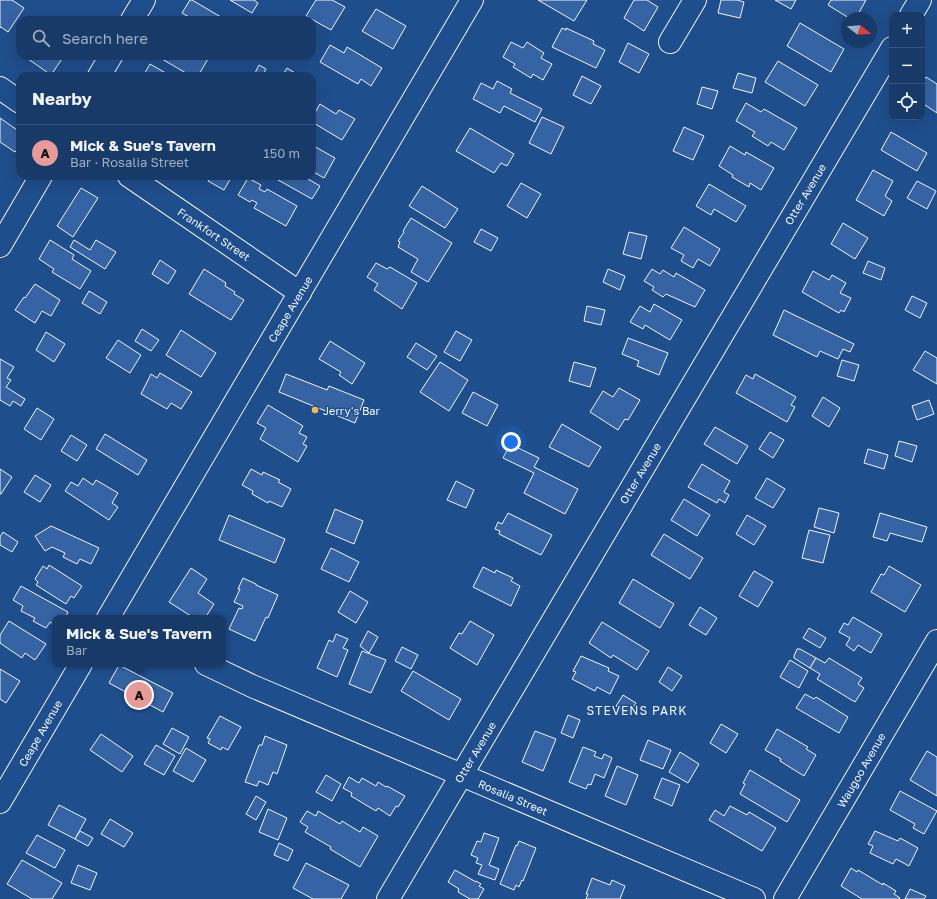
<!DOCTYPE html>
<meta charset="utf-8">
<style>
:root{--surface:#173a69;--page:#244571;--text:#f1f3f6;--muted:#9eadc0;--line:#36547d;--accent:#e69b98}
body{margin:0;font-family:"Golos Text",sans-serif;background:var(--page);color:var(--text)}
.controls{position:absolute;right:12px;top:12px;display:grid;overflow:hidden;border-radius:8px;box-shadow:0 4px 16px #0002}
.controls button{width:36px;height:36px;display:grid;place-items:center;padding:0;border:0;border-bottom:1px solid var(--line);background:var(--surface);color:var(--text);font:20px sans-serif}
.compass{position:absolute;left:841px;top:12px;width:36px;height:36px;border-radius:50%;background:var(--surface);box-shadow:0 4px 16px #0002;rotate:107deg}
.you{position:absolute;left:511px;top:442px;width:14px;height:14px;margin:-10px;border:3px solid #fff;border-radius:50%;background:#1a73e8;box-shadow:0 0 0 6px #1a73e833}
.badge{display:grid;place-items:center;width:26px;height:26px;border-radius:50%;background:var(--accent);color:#111;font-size:13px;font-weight:700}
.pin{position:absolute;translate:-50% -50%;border:2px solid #fff;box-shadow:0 1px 4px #0006}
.popup{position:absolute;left:52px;top:615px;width:174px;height:52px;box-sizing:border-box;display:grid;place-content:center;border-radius:8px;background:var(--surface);filter:drop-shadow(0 1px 3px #0005);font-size:13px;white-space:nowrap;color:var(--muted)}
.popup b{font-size:15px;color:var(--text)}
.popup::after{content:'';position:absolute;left:50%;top:100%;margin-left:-8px;border:8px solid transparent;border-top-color:var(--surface)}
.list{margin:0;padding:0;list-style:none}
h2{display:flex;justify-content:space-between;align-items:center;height:52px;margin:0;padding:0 16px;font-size:17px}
h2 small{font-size:13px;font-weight:400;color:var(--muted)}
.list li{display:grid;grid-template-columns:26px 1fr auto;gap:12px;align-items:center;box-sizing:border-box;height:56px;padding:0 16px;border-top:1px solid var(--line)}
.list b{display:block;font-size:15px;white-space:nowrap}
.list p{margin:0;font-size:13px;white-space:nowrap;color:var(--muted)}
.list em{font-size:13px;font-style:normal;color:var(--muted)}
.icon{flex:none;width:22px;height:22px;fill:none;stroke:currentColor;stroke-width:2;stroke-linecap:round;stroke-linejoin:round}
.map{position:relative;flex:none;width:937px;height:899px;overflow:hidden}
.search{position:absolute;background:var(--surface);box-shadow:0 4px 16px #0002;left:16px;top:16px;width:300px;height:44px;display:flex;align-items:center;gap:10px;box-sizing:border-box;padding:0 14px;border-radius:12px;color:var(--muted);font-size:15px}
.panel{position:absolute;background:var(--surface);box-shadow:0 4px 16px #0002;left:16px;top:72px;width:300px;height:108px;border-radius:12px}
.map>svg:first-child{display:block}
.building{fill:#3563a3;stroke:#f2f6ff}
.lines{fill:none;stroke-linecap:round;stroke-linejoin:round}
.minor-casing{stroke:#f2f6ff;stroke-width:24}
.minor{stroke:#1f4e8c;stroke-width:22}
.poi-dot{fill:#ffb74d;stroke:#1f4e8c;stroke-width:1.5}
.labels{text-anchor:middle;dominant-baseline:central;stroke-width:3;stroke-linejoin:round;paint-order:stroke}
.street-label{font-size:11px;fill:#f2f6ff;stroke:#1f4e8c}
.poi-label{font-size:11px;fill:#f2f6ff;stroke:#1f4e8c;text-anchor:start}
.neighbourhood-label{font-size:12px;letter-spacing:1px;fill:#f2f6ff;stroke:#1f4e8c}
</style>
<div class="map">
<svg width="937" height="899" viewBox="0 0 937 899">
<rect width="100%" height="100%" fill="#1f4e8c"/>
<g class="building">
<path d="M0,0h12l12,8 -16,24 -7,-5 -1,1z"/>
<path d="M190,0h2l34,20h-32l-12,-7z"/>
<path d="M230,0h24l4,3 -6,10z"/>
<path d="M316,0h16l13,7 -14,23 -25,-14z"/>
<path d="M538,0h49l-13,21z"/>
<path d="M634,0h13l11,7 -14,24 -20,-13z"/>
<path d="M721,0h16l7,2 -4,16 -22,-5z"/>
<path d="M775,0h21l-5,9z"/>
<path d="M831,0h35l-10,18h-7l-21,-13z"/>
<path d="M376,9l30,17 -13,23 -31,-18z"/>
<path d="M800,23l44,26 -13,23 -44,-26z"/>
<path d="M562,28l4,2v-2l28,13 -1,3 12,6 -9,18 -44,-21z"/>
<path d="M511,42l12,6 4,-6 17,11 -3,5 11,6 -9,16 -10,-6 -2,4 -18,-11 2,-3 -12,-7z"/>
<path d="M628,43l21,11 -10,19 -20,-11z"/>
<path d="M330,45l14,8 3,-6 35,21 -11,18 -10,-7 -3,5 -38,-22z"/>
<path d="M24,56h40l-13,19z"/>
<path d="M163,56h39l6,3 -10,17h-7l-29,-17z"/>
<path d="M778,61l40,24 -13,21 -40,-24z"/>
<path d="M150,64l21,12h-28z"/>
<path d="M259,65l7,4 -4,7h-6l-2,-1z"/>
<path d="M287,68l13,8h-18z"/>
<path d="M738,73l18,5 -4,15 -19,-5z"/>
<path d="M582,76l19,10 -10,18 -18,-9z"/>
<path d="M926,77l11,7v29l-15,-10v-21z"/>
<path d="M497,81l15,8 -2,4 32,16 -7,13 -31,-16 -4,7 -27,-14 8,-16 12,6z"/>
<path d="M702,87l16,4 -6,18 -15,-5z"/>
<path d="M746,103l15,9 3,-3 33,19 -13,22 -13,-8 -3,4 -16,-10 3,-4 -19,-11z"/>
<path d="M320,104l16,10 3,-4 16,9 -13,21 -30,-18v-4z"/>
<path d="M542,117l22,10 -13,27 -22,-11z"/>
<path d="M0,118l20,14v14l-5,6 -15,-10z"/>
<path d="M684,127l20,9 -11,24 -20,-9z"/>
<path d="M470,128l44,26 -7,12 -6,-3 -7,10 -38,-22z"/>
<path d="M891,132l36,21 -10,18 -36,-21z"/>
<path d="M312,145l23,13 -11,20 -12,-7z"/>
<path d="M730,146l15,9 1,-3 28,16 -13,22 -11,-7 -1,4 -17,-10 1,-2 -14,-9z"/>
<path d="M873,170l20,11 -8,15 7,5 -8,15 -28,-16z"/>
<path d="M211,176h21l-8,14 -16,-9z"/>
<path d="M271,176h32l17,10 -8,13z"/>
<path d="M248,178l13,7 -2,4 6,3 2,-3 30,17 -11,20 -32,-18 3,-5 -5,-3 -2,2 -12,-7z"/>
<path d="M917,181l19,10 -9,18 -20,-11z"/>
<path d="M521,183l20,11 -14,24 -20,-12z"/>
<path d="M709,184l37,22 -10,16 -22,-13 -3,6 -15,-9z"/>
<path d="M422,186l36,23 -13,19 -36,-22z"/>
<path d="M81,188l17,10 -25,39 -16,-11z"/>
<path d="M411,218l41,25 -24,39 -17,-10 7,-13 -20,-12 2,-5 -2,-1 6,-9 -1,-1z"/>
<path d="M843,223l25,15 -13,21 -24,-15z"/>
<path d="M684,227l36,22 -10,17 -12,-7 -5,9 -12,-7 3,-6 -13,-7z"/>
<path d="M481,229l17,9 -7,13 -17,-9z"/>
<path d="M629,232l18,4 -6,23 -18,-5z"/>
<path d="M50,240l24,15 -2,4 19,12 -11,18 -28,-17 2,-3 -15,-10z"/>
<path d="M74,240l16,10 6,-10 20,12 -11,17 -35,-22z"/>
<path d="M160,260l16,11 -8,13 -16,-10z"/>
<path d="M868,261l17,7 -4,12 -18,-7z"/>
<path d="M376,263l11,6 3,-2 27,16 -15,26 -28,-19 4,-6 -11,-7z"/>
<path d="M204,269l22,14 -1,3 10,6 -1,2 10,6 -13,20 -42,-26z"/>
<path d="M608,269l17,7 -5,14 -17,-8z"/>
<path d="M652,269l8,5 3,-4 11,7 2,-4 29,17 -10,17 -29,-13 -3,3 -11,-7 2,-3 -10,-6z"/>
<path d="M813,271l16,9 3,-5 14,8 -6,10 11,5 -7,14 -3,-2 -2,3 -37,-21z"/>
<path d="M35,284l25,16 -9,16 -9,-5 -7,12 -20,-13 9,-13 1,1z"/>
<path d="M89,291l18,11 -7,12 -18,-11z"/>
<path d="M912,296l15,7 -7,15 -15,-8z"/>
<path d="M654,304l28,16 -12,20 -25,-15 -2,4 -13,-7 10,-16 10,6z"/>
<path d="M587,306l18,4 -4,15 -17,-4z"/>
<path d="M784,310l70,34 -4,8 -7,-3 -5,10 -18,-8 -3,6 -44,-22z"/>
<path d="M142,329l17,11 -8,11 -16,-10z"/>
<path d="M181,330l35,23 -15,24 -35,-22z"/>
<path d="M456,331l16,9 -12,21 -16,-9z"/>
<path d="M46,332l19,12 -11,18 -18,-12z"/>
<path d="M628,338l40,15 -9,22 -22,-9 2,-5 -17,-7z"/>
<path d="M118,340l23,15 -11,18 -24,-15z"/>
<path d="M330,341l35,22 -13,21 -13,-9 2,-3 -22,-13z"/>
<path d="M416,343l21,13 -10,14 -20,-13z"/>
<path d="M925,351l12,7v26l-24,-14z"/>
<path d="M0,359l14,8 -7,11 4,2 -5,7 19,12 -4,7 -8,-5 -3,5 -10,-6z"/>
<path d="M842,360l17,5 -5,16 -17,-5z"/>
<path d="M440,362l28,18 -19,31 -29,-19z"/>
<path d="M574,362l22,6 -6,19 -21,-6z"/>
<path d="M160,373l32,19 -11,17 -10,-6 -4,6 -26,-15 10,-20 6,4z"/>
<path d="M286,374l41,16 2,-4 35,14 -9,23 -76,-31z"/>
<path d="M755,374l41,23 -5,8 4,2 -8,15 -51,-29 10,-18 7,4z"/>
<path d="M619,388l21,12 -12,20 -3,-1 -7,11 -28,-18 13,-21 10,6z"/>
<path d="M473,392l25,13 -11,21 -25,-13z"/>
<path d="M823,397l17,11 -11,19 -17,-11z"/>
<path d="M929,400l5,14 -17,6 -5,-14z"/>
<path d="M268,405l35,21 -4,7 8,4 -4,7 4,2 -9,16 -38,-23 6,-11 -9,-5z"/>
<path d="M37,408l17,11 -13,21 -17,-11z"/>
<path d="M562,424l39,23 -12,20 -40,-20z"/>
<path d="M715,427l33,19 -11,18 -33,-20z"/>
<path d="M770,432l14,8 -11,18 -14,-9z"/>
<path d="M105,434l42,26 -9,15 -42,-26z"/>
<path d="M71,435l16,10 -10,16 -16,-10z"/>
<path d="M899,441l18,5 -5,16 -17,-6z"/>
<path d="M510,444l29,14 -5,9 44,22 -13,25 -41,-21 10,-20 -31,-15z"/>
<path d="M868,449l20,6 -4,14 -20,-6z"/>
<path d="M702,464l28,17 -6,11 5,3 -4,8 -6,-4 -2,4 -29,-16z"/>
<path d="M0,469l12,8 -11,17h-1z"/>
<path d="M251,469l11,6 1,-3 17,8 -2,2 13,7 -9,18 -13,-6 -1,2 -16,-9 1,-3 -11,-6z"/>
<path d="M35,475l16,10 -11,17 -16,-10z"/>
<path d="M83,478l10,7 3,-5 22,13 -6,10 6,4 -9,13 -44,-29 6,-9 7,4z"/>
<path d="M767,478l18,11 -12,19 -18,-10z"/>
<path d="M456,481l18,9 -8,18 -19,-8z"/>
<path d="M684,499l26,16 -13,21 -26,-16z"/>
<path d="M819,508l20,5 -5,20 -20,-6z"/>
<path d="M335,509l28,12 -9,23 -28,-12z"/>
<path d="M508,513l44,22 -11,20 -42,-21 1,-3 -5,-2 3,-7 4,2z"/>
<path d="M880,513l47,14 -5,15 -32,-9 -3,8 -14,-4z"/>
<path d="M229,515l56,24 -10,24 -56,-23z"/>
<path d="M747,515l19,11 -12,19 -18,-11z"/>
<path d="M51,526l48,22 -8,16 -11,-5 -3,5 -14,-7 2,-4 -13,-6 -7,4 -10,-15z"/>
<path d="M809,530l21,5 -7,28 -21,-5z"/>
<path d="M3,532l15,10 -6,10 -12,-7v-8z"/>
<path d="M664,534l39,24 -13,21 -39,-24z"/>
<path d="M331,548l28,14 -10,20 -28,-13z"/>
<path d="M49,565l33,21 -8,12 -3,-2 -5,8 -30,-19 2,-3 -3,-3 8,-13 4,3z"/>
<path d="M889,566l32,19 -16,27 -34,-20 10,-18 3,1z"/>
<path d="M483,567l12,6 1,-3 17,8 -2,3 9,5 -9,20 -38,-19z"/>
<path d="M191,568l16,11 -9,14 16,11 -9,14h-11l-25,-16z"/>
<path d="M754,571l19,11 -15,25 -19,-11z"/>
<path d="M243,578l13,6v1l22,10 -10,23 -2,-1 -11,24 -26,-12 10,-21 3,1 1,-3 -9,-4 6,-13h-2z"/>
<path d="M633,579l41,25 -14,24 -41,-25z"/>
<path d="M21,586l47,26 -3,6h-10v7l-5,-3 -4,6 -13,-7 2,-3 -14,-7 2,-5 -10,-6z"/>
<path d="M350,591l18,11 -12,21 -18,-11z"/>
<path d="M700,607l17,11 -11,17 -17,-10z"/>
<path d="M853,617l29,17 -11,19 -13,-8 -4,6 -8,-6 4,-7 -11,-6 5,-9 4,2z"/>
<path d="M9,621l37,23 -11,16 -10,-7 -3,5 -22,-15v-8z"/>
<path d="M470,621l24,14 -17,30 -27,-17 9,-15 3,1z"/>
<path d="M602,622l47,29 -12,19 -24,-15 -2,3 -22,-15z"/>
<path d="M809,628l17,10 -6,10 -17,-10z"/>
<path d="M368,631l10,6 -9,16 -9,-7z"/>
<path d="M336,634l12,5 -5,9 5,2 -11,27 -20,-9 12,-28 4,2z"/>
<path d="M402,647l16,8 -7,14 -16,-8z"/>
<path d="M797,649h3l16,9 -6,10 -16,-10v-2z"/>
<path d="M362,651l24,9 -15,33 -22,-9z"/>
<path d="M581,656l28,12 -1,3 11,5 -9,18 -13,-7 -2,4 -23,-12 4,-7 -3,-1z"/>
<path d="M816,658l9,5 4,-5 33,20 -4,6 6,4 -9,14 -38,-23 3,-5 -10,-6z"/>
<path d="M790,660l18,11 -9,17 -19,-11z"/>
<path d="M119,665l54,28 -10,19 -54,-29z"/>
<path d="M668,667l14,9 -10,15 -13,-9z"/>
<path d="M0,669l20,12 -14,22 -6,-4z"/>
<path d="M413,671l48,28 -12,21 -48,-29z"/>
<path d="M805,694l9,5 2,-2 32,20 -9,16 -43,-25z"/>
<path d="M623,695l13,8 -7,11 -13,-8z"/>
<path d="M568,715l12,5 -7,18 -12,-5z"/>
<path d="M220,716l21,11 -13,23 -6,-3 -1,3 -13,-7 2,-4 -3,-1z"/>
<path d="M721,724l17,10 -12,19 -16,-10z"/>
<path d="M172,728l17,9 -9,17 -17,-10z"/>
<path d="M777,729l31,18 -2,2 10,6 -12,21 -24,-15 1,-2 -16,-9z"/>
<path d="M535,731l21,8 -13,32 -21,-9z"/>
<path d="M101,734l32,22 -11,16 -32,-22z"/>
<path d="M265,736l22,9 -10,29 -4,-2 -5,13 -9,-4 -2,5 -12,-4 14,-37h3z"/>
<path d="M648,740l23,10 -8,19 -23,-9z"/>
<path d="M156,745l19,11 -11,19 -20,-11z"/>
<path d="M583,747l13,5 -2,4 8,3 2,-5 8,4 -8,20 -9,-4 -4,11 -3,-1 -2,5 -17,-7z"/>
<path d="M186,748l20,12 -13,22 -20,-11z"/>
<path d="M927,751l10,6v39l-27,-16z"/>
<path d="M680,752l19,12 -11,19 -19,-11z"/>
<path d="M617,766l21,9 -12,30 -21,-9z"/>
<path d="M750,770l50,30 -13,22 -47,-28 5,-10 -2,-1z"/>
<path d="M326,775l15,9 -9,17 -16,-9z"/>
<path d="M349,777l10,6 3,-5 14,8 2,-4 8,5 1,-1 18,10 -7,11 -2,-1 -6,10 -12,-8 -2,3 -25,-15 1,-3 -9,-5z"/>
<path d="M662,778l18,7 -8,21 -18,-8z"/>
<path d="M900,791l37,20 -13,23 -11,-6 2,-4 -25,-14z"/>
<path d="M256,796l10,6 -10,18 -10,-6z"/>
<path d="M59,805l27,14 -11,20 -27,-14z"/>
<path d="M730,806l17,9 2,-3 27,16 -14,23 -53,-31 6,-10 9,6z"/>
<path d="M268,809l19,9 -9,22 -19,-8z"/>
<path d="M307,811l9,5 2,-5 22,13 2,-3 18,11 3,-5 15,9 -18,31 -30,-18 1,-2 -26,-15 3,-5 -8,-5z"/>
<path d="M110,819l23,14 -9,14 -23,-13z"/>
<path d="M80,831l13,7 -5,8 -13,-7z"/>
<path d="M875,831l23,10 2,-3 18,10 -9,18 -13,-7 -3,5 -23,-11 3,-7 -5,-2z"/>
<path d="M484,833l15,5 -10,27 10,4 -4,11 -17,-6 4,-9 -6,-2 2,-5 -7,-3 6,-14 4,1z"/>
<path d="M37,835l28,15 -10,18 -29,-15z"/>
<path d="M519,841l17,7 -13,33 -1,-1 -3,7 -3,-2 -2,5 -14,-6 16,-39 1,1z"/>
<path d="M279,843l14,7 -5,11 -14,-6z"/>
<path d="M22,860l40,23 -10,16h-20l-25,-15z"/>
<path d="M306,863l43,22 -8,14h-28l-20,-11z"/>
<path d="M78,865l19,8 -7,17 -19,-7z"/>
<path d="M851,868l6,4 1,-2 25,15v-2l13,8 -2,3 6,4 -1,1h-37l-21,-13z"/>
<path d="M455,870l21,12v-1l5,3 -2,2 5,3 -6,10h-8l-12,-7 1,-3 -11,-7z"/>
<path d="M592,878l18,7 2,-5 13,6 -5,13h-34l2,-5h-2z"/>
<path d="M910,889l16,7 -2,3h-19z"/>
</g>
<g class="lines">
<defs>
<g id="minor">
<path d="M911,15l9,-15"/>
<path d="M132,20l12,-20"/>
<path d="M670,42l25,-42"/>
<path d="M99,76l12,-20"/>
<path d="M0,88l20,14"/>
<path d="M129,176l171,117"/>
<path d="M0,246l41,-70"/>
<path d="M108,618l364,-618"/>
<path d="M206,664l46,22 502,213"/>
<path d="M0,802l81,-138"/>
<path d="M388,899l504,-851"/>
<path d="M785,899l152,-258"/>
</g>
</defs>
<use href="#minor" class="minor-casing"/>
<use href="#minor" class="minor"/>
</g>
<circle class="poi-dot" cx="315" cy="410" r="4"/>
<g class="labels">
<g class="street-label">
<text transform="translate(805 194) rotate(-59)">Otter Avenue</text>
<text transform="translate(214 234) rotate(34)">Frankfort Street</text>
<text transform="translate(290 309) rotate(-59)">Ceape Avenue</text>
<text transform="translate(640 473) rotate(-59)">Otter Avenue</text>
<text transform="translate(40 733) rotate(-60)">Ceape Avenue</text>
<text transform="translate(475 752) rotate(-59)">Otter Avenue</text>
<text transform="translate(861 770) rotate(-60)">Waugoo Avenue</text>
<text transform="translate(513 797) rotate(23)">Rosalia Street</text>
</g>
<g class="poi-label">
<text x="323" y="410">Jerry's Bar</text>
</g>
<g class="neighbourhood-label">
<text x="637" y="710">STEVENS PARK</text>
</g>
</g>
</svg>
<div class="controls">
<button>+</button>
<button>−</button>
<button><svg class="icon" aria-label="locate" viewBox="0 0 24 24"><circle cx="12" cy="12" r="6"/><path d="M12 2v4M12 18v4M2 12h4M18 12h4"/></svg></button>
</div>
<svg class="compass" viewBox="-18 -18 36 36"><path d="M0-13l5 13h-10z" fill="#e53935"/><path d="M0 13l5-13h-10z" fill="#9eadc0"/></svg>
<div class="you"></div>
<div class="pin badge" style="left:139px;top:695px">A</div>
<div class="popup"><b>Mick &amp; Sue's Tavern</b>Bar</div>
<div class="search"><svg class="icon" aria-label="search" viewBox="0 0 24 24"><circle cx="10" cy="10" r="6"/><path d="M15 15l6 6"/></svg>Search here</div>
<section class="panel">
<h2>Nearby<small></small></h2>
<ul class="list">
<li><span class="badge">A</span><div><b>Mick &amp; Sue's Tavern</b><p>Bar · Rosalia Street</p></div><em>150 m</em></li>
</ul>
</section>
</div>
